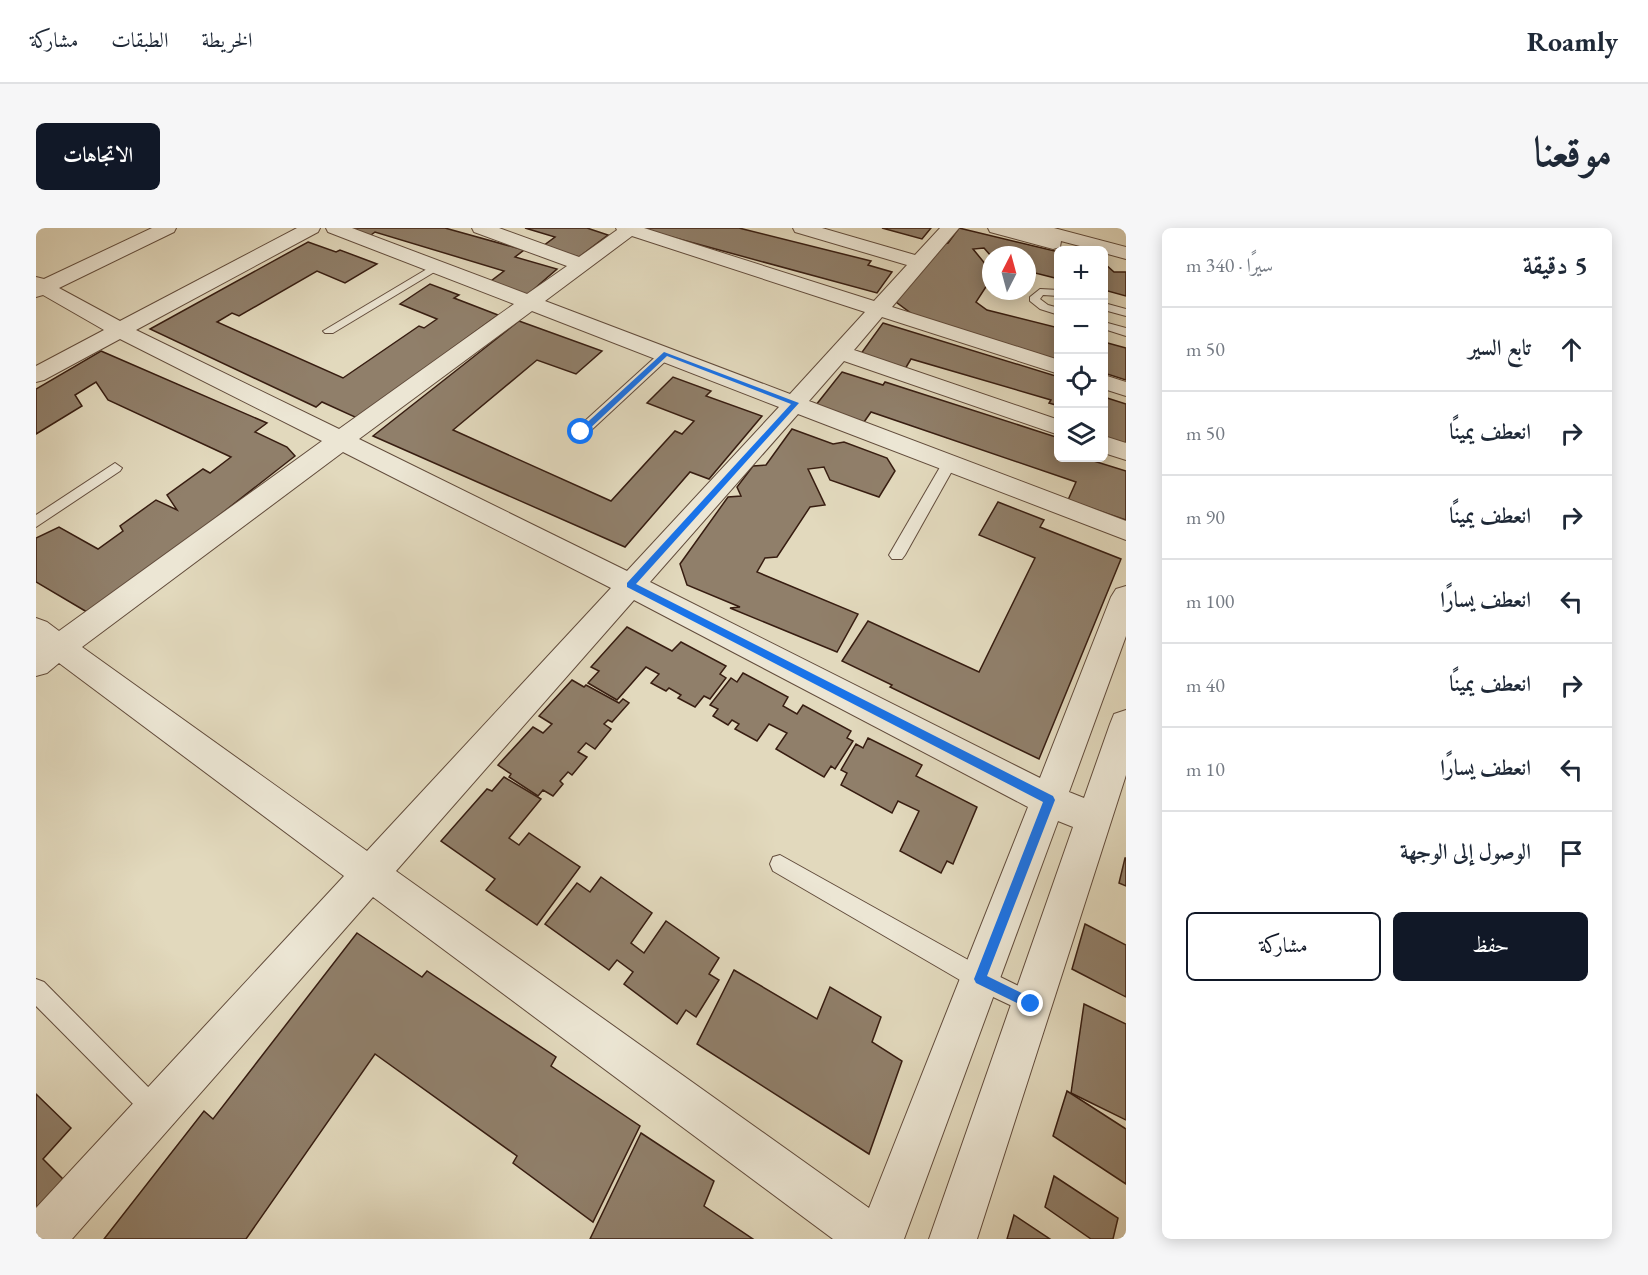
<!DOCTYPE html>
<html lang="ar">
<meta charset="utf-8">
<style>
:root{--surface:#fff;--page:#f6f6f7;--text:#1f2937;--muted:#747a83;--line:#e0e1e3;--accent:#111827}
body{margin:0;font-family:"EB Garamond",Amiri,serif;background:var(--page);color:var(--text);direction:rtl}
.controls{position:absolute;right:18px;top:18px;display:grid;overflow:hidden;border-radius:9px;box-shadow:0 3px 15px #0003}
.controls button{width:54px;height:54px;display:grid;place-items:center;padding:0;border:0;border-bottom:2px solid var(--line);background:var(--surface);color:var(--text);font:30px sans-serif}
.compass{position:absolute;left:946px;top:18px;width:54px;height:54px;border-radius:50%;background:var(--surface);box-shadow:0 3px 15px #0003;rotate:6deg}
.stop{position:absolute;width:18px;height:18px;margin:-14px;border:4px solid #1a73e8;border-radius:50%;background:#fff}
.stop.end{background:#1a73e8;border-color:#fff;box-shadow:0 2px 6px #0008}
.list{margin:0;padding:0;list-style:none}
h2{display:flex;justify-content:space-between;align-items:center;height:78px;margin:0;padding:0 24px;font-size:26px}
h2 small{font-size:20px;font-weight:400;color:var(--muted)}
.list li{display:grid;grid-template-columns:39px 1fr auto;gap:18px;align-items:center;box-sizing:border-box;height:84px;padding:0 24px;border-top:2px solid var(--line)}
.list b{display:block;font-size:22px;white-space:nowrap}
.list em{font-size:20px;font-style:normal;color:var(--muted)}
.actions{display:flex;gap:12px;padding:18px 24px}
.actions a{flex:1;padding:14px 0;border:2px solid var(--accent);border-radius:9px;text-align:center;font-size:21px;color:var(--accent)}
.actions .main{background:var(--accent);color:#fff}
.icon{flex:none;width:33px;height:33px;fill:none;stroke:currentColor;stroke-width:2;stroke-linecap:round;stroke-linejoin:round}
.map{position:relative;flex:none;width:1090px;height:1011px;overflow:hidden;direction:ltr;border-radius:9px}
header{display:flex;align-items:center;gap:36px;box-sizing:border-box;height:84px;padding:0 30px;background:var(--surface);border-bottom:2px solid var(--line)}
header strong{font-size:28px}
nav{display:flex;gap:33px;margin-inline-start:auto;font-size:21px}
.intro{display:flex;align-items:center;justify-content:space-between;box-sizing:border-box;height:144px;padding:0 36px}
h1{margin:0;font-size:42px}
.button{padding:15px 27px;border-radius:9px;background:var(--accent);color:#fff;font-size:21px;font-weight:700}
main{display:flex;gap:36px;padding:0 36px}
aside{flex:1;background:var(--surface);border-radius:9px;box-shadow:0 3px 15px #0003}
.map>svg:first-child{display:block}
.building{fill:#907f6a;stroke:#371d11;stroke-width:1.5}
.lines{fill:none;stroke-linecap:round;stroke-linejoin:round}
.service-casing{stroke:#624c3c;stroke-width:2}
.minor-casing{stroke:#624c3c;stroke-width:2}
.service{fill:#ece6d4;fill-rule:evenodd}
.minor{fill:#ece6d4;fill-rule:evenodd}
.route{fill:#1a73e8}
</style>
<header>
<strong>Roamly</strong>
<nav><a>الخريطة</a><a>الطبقات</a><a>مشاركة</a></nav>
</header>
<div class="intro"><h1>موقعنا</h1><a class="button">الاتجاهات</a></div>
<main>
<aside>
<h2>5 دقيقة<small>سيرًا · 340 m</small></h2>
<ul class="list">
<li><svg class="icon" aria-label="ahead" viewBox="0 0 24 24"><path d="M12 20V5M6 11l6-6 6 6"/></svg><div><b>تابع السير</b></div><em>50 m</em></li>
<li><svg class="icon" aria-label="right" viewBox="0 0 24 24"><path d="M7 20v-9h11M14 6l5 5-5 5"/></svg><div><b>انعطف يمينًا</b></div><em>50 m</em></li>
<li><svg class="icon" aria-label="right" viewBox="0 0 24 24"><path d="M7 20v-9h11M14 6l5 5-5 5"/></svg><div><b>انعطف يمينًا</b></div><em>90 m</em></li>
<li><svg class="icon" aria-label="left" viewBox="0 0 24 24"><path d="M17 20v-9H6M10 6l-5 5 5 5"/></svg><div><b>انعطف يسارًا</b></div><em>100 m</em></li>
<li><svg class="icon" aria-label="right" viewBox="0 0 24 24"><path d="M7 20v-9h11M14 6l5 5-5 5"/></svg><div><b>انعطف يمينًا</b></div><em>40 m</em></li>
<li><svg class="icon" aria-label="left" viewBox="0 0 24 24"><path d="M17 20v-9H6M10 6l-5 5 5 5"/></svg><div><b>انعطف يسارًا</b></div><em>10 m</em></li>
<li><svg class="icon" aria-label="arrive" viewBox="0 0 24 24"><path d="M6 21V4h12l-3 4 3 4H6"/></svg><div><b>الوصول إلى الوجهة</b></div></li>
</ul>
<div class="actions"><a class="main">حفظ</a><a>مشاركة</a></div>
</aside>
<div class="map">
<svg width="1090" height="1011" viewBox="0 0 1090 1011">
<rect width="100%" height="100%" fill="#e2d9bd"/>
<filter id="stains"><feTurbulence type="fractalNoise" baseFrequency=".00333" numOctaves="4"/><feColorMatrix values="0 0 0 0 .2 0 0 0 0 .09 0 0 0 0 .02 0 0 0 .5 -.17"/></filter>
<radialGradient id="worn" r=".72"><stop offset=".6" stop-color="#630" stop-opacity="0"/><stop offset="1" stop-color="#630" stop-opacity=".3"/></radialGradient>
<g class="building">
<path d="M303,0h106l79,22 -9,7 42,12 -31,27 -39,-12 17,-13 -129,-39 -8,6z"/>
<path d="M489,0h62l21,7 -29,22 -36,-11 12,-9z"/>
<path d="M612,0h91l132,33 -3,4 24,7 -15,21 -231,-63z"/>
<path d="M846,0h49l-9,11z"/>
<path d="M923,0l100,24v27l-32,-8v-16l-36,1 -7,-8 -11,1 18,22v8l-15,23 11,8 72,18v32l-136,-38 -27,-20 39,-56 13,-3z"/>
<path d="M272,14l28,10 4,-2 37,14 -32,19 -28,-12 -78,45 -7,-3 -15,9 126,56 76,-52 5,2 13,-9 -37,-15 30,-20 29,11 -5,3 44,17 -141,103 -35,-16 -6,5 -166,-78z"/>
<path d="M1068,35l10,9h12v24l-22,-6z"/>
<path d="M483,93l83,30 -26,23 -39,-14 -84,70 158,71 64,-70 7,3 12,-13 -47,-18 26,-26 38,14 -5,5 56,20 -53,63 -19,-7 -65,75 -252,-111z"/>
<path d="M847,95l176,54v29l-10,-3 2,-3 -140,-41 -6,10 -45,-14z"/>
<path d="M1068,114l22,6v32l-22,-7z"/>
<path d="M65,123l166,72 -12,9 32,15 8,9 -203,159 -56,-33v-44l23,-11 39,22 25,-18 -3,-5 36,-26 21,10 -10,-15 36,-26 7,4 21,-16 -123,-57 -12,-18 -21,13 7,11 -46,28v-45z"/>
<path d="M806,144l41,13 2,-3 174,56v20h25l42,13v49l-58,-20 8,-18 -205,-70 -7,10 -48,-17z"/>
<path d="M1068,162l3,1 -3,6 22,7v41l-22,-6z"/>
<path d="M756,201l41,15 11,-2 43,16 8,13 -16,26 -49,-17 -6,-13 -16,2 17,36 -15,2 -33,50 -12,1 -8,14 101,42 -21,38 -107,-44 10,-1 -53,-22 -7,-21 48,-67 13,-1 -4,-9 16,-21 13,-1z"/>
<path d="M962,274l46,18 -4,7 81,32 -82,200 -149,-72 2,-2 -50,-24 26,-40 111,51 56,-114 -56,-23z"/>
<path d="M591,399l45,24 9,-9 45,24 -6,8 6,4 -16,21 -6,-3 -9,11 -17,-9 3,-3 -12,-7 -3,3 -15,-8 8,-9 -13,-7 -29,33 -29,-17 11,-12 -8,-4z"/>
<path d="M707,445l45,24 -5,9 14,8 6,-9 48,26 -4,7 6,3 -18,28 -4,-3 -7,11 -48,-28 11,-16 -18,-9 -12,17 -22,-12 4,-5 -7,-4 -4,5 -15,-9 5,-7 -8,-4 21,-27 6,4z"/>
<path d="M536,452l12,7 2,-2 33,18 4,-4 6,4 -17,19 -4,-2 -4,4 7,5 -16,20 -9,-6 -8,9 9,5 -15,18 -4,-3 -8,9 3,3 -10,12 -10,-6 -5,6 -29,-19 2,-3 -13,-9 35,-38 10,6 9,-9 -13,-8z"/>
<path d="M832,510l54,27 -6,11 61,31 -24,57 -6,-3 -6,12 -41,-22 19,-40 -21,-10 -6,12 -51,-28 6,-12 -6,-3 15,-26 7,4z"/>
<path d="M468,549l37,22 -32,39 10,7 10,-12 51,34 -43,58 -51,-35 9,-11 -54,-38 46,-52 5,2z"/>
<path d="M1089,630h1v28l-7,-3z"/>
<path d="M565,649l51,36 -21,30 13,10 22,-32 53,37 -10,16 10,6 -23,37 -10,-7 -9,14 -53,-40 9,-12 -16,-12 -8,10 -64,-46 32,-41 13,9z"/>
<path d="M1049,696l41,21v52l-54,-28z"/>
<path d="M321,705l65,44 5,-6 129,86 -5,9 89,60 -47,96 -80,-59 4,-7 -142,-102 -129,185h-142l100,-128 9,8z"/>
<path d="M698,742l83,49 13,-32 51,30 -9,25 30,19 -33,93 -172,-110z"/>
<path d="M1048,776l42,20v96l-55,-27z"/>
<path d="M1031,863l59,38v55l-73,-48z"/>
<path d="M0,866l35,34 -28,31 24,24 -31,35z"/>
<path d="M605,905l73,48 -10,25 49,33h-163z"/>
<path d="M1018,948l64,42 -5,21h-22l-46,-32z"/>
<path d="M978,987l36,24h-43z"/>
</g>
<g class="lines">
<defs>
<g id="service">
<path d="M401,35l4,1v4l-108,65h-8l-2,-2z"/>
<path d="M1004,61l19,1v6l-16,-1 -3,4 8,6 11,3v7l-19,-6 -10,-8v-4z"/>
<path d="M1068,75l22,6v7l-22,-6z"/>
<path d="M1068,94l22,6v8l-22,-7z"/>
<path d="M630,122l4,1v6l-84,78h-10l-2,-3 2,-3 86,-78z"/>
<path d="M914,230l7,4 -52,93 -3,4h-10l-3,-4 54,-93z"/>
<path d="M79,235l7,5 -2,3 -84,56v-12z"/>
<path d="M744,627l208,116 51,25 3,8 -3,8 -8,3 -59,-28 -199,-116 -3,-7 3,-7z"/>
<path d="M0,751l8,3 120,121 4,8 -4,8 -8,4 -8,-4 -112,-113z"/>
</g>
<g id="minor">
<path d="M116,0h24l-2,4 -115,56 61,33 177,-93h23l-2,4 -182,98 203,99 175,-125 -186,-72 -2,-4h26l175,66 40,-28 -93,-34 -2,-4h27l80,29 38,-27 -1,-2h28l230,73 33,-36 -112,-33 -2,-4h29l93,27 25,-27h19l-67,79 167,53v14l-177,-57 -28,33 205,70v15l-215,-74 -35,40 317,120v19l-328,-126 -148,168 390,196 71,-181 5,-8 10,-3v50l-57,156 15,6 26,-74 4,-10 12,-4v65l-149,464h-48l144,-412 -15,-6 -154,418h-71l-460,-342 -301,342h-36v-31l308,-332 -285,-213 -12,10 -11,3v-58l11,4 12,9 263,-190 -202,-102 -76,41 -8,2v-16l68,-36 -61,-35 -7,2v-20l8,2zM596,8l233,76 -75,82 -245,-93zM496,83l247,96 -152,164 -268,-132zM307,224l268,136 -244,263 -285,-204zM598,372l394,207 -159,401 -473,-337z"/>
<path d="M952,0h66l72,19v12l-22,-6v-3h-9l-34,-9 -1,6 -7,2 -63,-17z"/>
<path d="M1068,147l22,7v14l-22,-7z"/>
<path d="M1068,208l22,7v17l-22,-7z"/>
</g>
</defs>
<use href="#service" class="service-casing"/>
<use href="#minor" class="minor-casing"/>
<use href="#service" class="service"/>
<use href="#minor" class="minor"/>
</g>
<path class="route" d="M628,124l135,51 -163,181 417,212 2,4 -68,176 49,24v8h-9l-51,-25 -2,-4 69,-177 -416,-215v-4l164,-179 -124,-48 -83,78h-5v-4z"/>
<rect width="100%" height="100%" filter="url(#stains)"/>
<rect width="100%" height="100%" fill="url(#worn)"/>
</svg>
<div class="controls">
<button>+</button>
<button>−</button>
<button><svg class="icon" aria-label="locate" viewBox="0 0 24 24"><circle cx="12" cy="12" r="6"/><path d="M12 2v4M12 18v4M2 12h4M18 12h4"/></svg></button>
<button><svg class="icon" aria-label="layers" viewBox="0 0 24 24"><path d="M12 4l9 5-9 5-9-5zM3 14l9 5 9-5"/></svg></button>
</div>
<svg class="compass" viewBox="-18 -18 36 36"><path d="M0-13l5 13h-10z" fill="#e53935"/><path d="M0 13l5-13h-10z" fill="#747a83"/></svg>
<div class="stop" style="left:545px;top:204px"></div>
<div class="stop end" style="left:995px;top:776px"></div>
</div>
</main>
